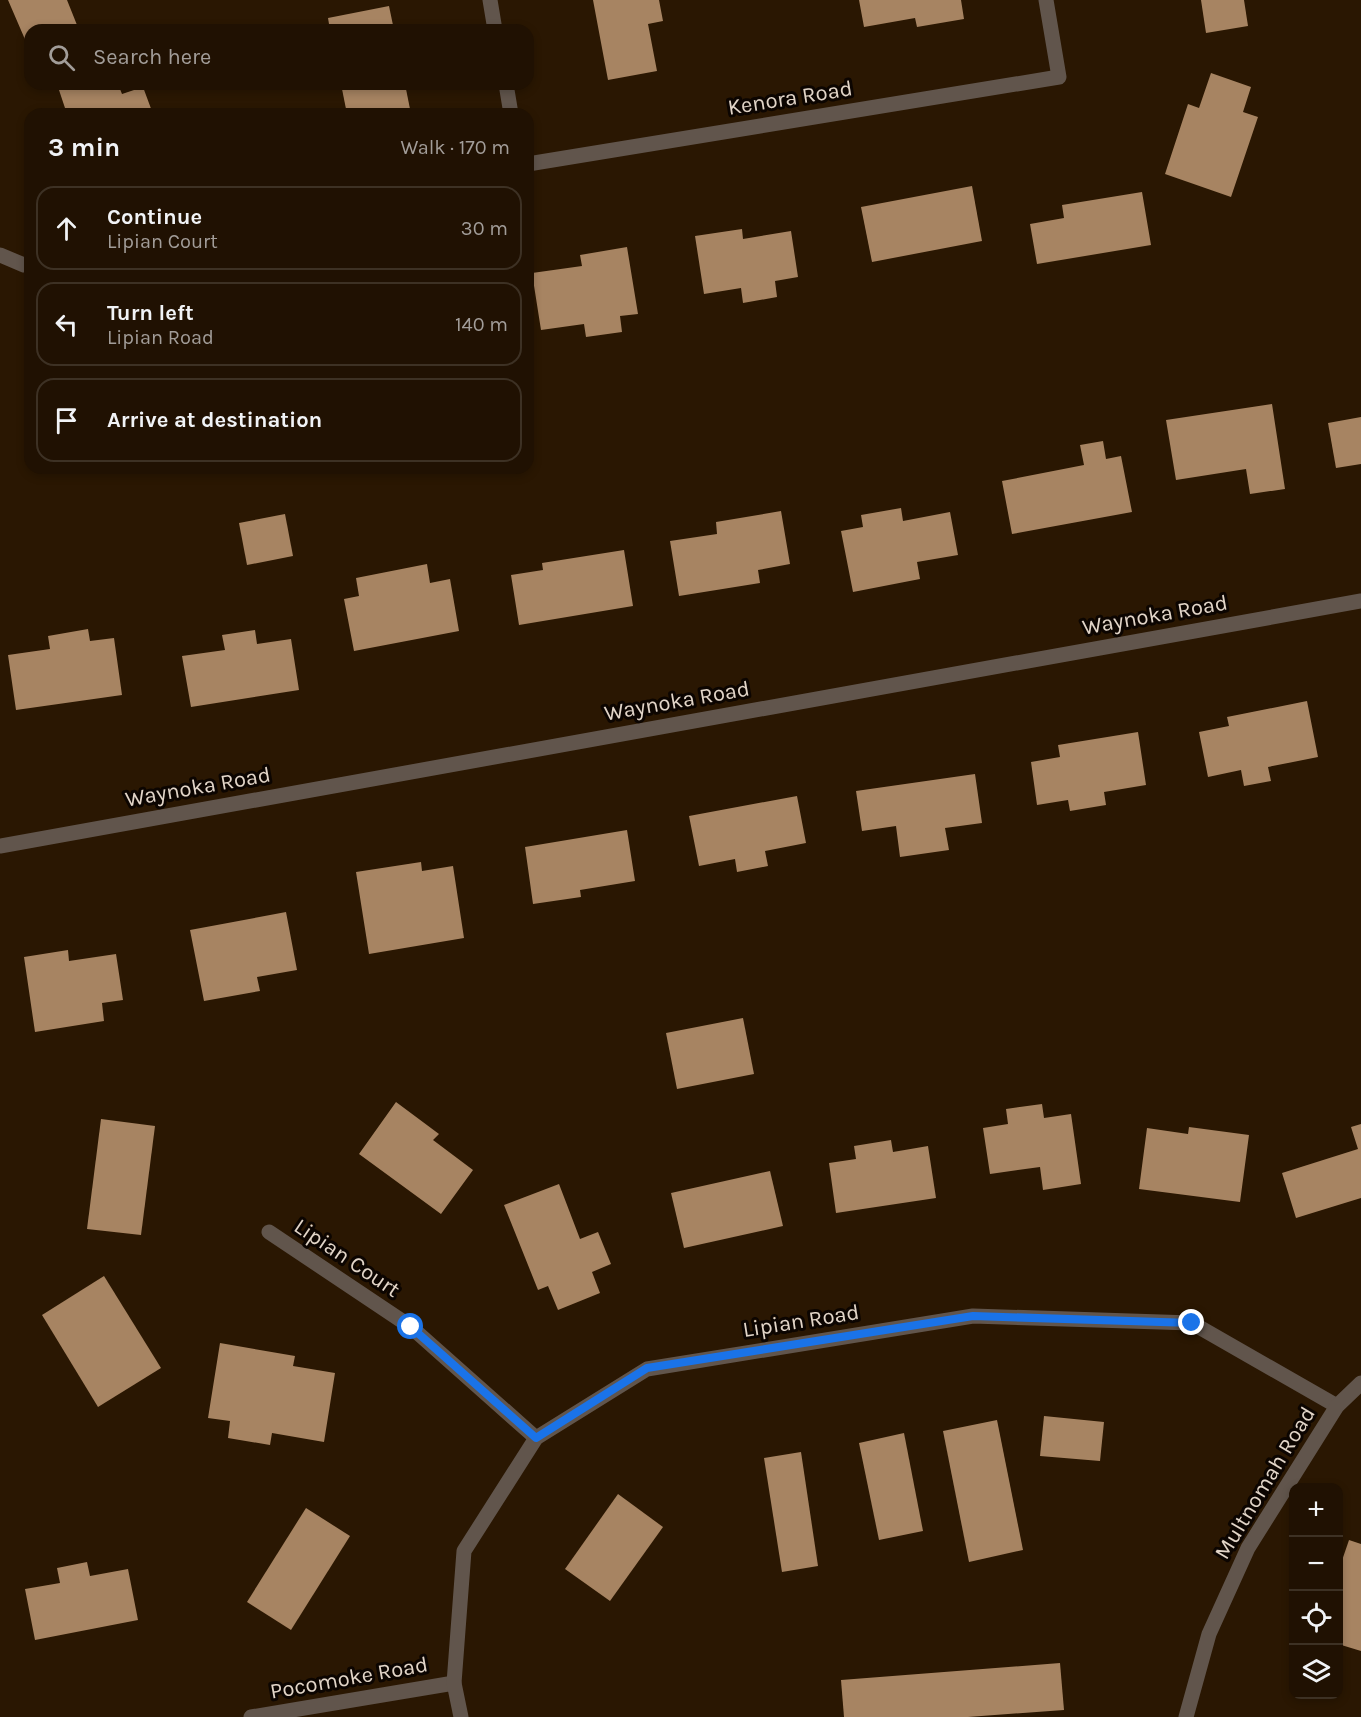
<!DOCTYPE html>
<meta charset="utf-8">
<style>
:root{--surface:#201102;--page:#281a0c;--text:#f1f3f6;--muted:#a29d99;--line:#3d3124}
body{margin:0;font-family:Karla,sans-serif;background:var(--page);color:var(--text)}
.controls{position:absolute;right:18px;bottom:18px;display:grid;overflow:hidden;border-radius:12px;box-shadow:0 3px 9px #0003}
.controls button{width:54px;height:54px;display:grid;place-items:center;padding:0;border:0;border-bottom:2px solid var(--line);background:var(--surface);color:var(--text);font:30px sans-serif}
.stop{position:absolute;width:18px;height:18px;margin:-14px;border:4px solid #1a73e8;border-radius:50%;background:#fff}
.stop.end{background:#1a73e8;border-color:#fff;box-shadow:0 2px 6px #0008}
.list{margin:0;padding:0;list-style:none}
h2{display:flex;justify-content:space-between;align-items:center;height:78px;margin:0;padding:0 24px;font-size:26px}
h2 small{font-size:20px;font-weight:400;color:var(--muted)}
.list li{display:grid;grid-template-columns:39px 1fr auto;gap:18px;align-items:center;box-sizing:border-box;height:84px;margin:0 12px 12px;padding:0 12px;border:2px solid var(--line);border-radius:18px}
.list b{display:block;font-size:22px;white-space:nowrap}
.list p{margin:0;font-size:20px;white-space:nowrap;color:var(--muted)}
.list em{font-size:20px;font-style:normal;color:var(--muted)}
.icon{flex:none;width:33px;height:33px;fill:none;stroke:currentColor;stroke-width:2;stroke-linecap:round;stroke-linejoin:round}
.map{position:relative;flex:none;width:1361px;height:1717px;overflow:hidden}
.search{position:absolute;background:var(--surface);box-shadow:0 3px 9px #0003;left:24px;top:24px;width:510px;height:66px;display:flex;align-items:center;gap:15px;box-sizing:border-box;padding:0 21px;border-radius:18px;color:var(--muted);font-size:22px}
.panel{position:absolute;background:var(--surface);box-shadow:0 3px 9px #0003;left:24px;top:108px;width:510px;height:366px;border-radius:18px}
.map>svg:first-child{display:block}
.building{fill:#a78462}
.lines{fill:none;stroke-linecap:round;stroke-linejoin:round}
.minor{stroke:#61554c;stroke-width:15}
.route{stroke:#1a73e8;stroke-width:8}
.labels{text-anchor:middle;dominant-baseline:central;stroke-width:6;stroke-linejoin:round;paint-order:stroke}
.street-label{font-size:22px;fill:#e2d5c8;stroke:#0c0501}
</style>
<div class="map">
<svg width="1361" height="1717" viewBox="0 0 1361 1717">
<rect width="100%" height="100%" fill="#2a1702"/>
<g class="building">
<path d="M8,0h59l12,30h-49v21z"/>
<path d="M593,0h66l4,21 -15,3 9,47 -49,9z"/>
<path d="M859,0h102l3,19 -47,8 -2,-9 -51,9z"/>
<path d="M1201,0h43l4,26 -42,7z"/>
<path d="M389,6l5,24h-64l-2,-12z"/>
<path d="M1211,73l40,14 -8,25 15,5 -27,80 -66,-23 23,-70 11,4z"/>
<path d="M57,84h61l4,10 21,-7 10,27h-86z"/>
<path d="M341,84h64l6,30h-64z"/>
<path d="M972,186l10,55 -110,21 -11,-55z"/>
<path d="M1142,192l9,53 -114,19 -7,-40 34,-6 -2,-13z"/>
<path d="M742,229l1,10 48,-8 7,46 -23,4 2,16 -34,6 -2,-15 -37,6 -9,-58z"/>
<path d="M627,247l11,67 -18,2 2,16 -36,5 -2,-13 -43,6 -9,-57 50,-7 -2,-11z"/>
<path d="M1272,404l13,85 -35,5 -4,-25 -70,11 -10,-60z"/>
<path d="M1361,417v47l-25,4 -8,-45z"/>
<path d="M1103,441l3,18 15,-3 11,56 -120,22 -10,-53 82,-16 -4,-20z"/>
<path d="M901,508l2,13 47,-9 8,43 -41,7 3,17 -67,13 -12,-61 22,-4 -2,-12z"/>
<path d="M781,511l9,53 -32,6 2,13 -81,13 -9,-55 47,-7 -1,-12z"/>
<path d="M285,514l8,42 -46,9 -8,-42z"/>
<path d="M624,550l9,56 -114,19 -8,-50 32,-5 -1,-7z"/>
<path d="M427,564l3,19 20,-4 9,52 -105,20 -10,-52 15,-3 -3,-18z"/>
<path d="M88,629l2,12 24,-3 8,57 -106,15 -8,-55 42,-6 -2,-13z"/>
<path d="M255,630l2,14 34,-5 8,51 -108,17 -9,-51 43,-6 -3,-15z"/>
<path d="M1307,701l11,56 -50,10 3,14 -27,5 -3,-16 -33,7 -9,-45 30,-6 -2,-9z"/>
<path d="M1138,732l8,53 -42,7 2,13 -36,6 -2,-11 -31,5 -6,-43 29,-5 -2,-12z"/>
<path d="M975,774l7,49 -37,5 4,22 -49,7 -4,-31 -34,5 -6,-40z"/>
<path d="M797,796l9,47 -41,8 3,15 -31,6 -2,-13 -36,7 -10,-50z"/>
<path d="M627,830l8,51 -55,9 1,7 -48,7 -8,-57z"/>
<path d="M421,862l1,9 31,-5 11,72 -95,16 -13,-82z"/>
<path d="M286,912l11,58 -40,7 3,14 -56,10 -14,-71z"/>
<path d="M68,950l1,11 47,-7 7,46 -21,3 2,18 -69,11 -11,-75z"/>
<path d="M743,1018l11,56 -77,15 -11,-56z"/>
<path d="M396,1102l43,32 -6,6 40,30 -32,44 -82,-60z"/>
<path d="M1042,1104l2,14 27,-4 10,70 -38,6 -3,-23 -50,7 -7,-46 25,-4 -2,-15z"/>
<path d="M101,1119l54,7 -14,109 -54,-6z"/>
<path d="M1361,1124v74l-65,20 -14,-45 76,-24 -7,-22z"/>
<path d="M1189,1127l60,8 -9,67 -101,-13 8,-61 41,6z"/>
<path d="M891,1140l2,12 35,-6 8,52 -100,15 -7,-50 27,-4 -2,-13z"/>
<path d="M770,1171l13,55 -99,22 -13,-55z"/>
<path d="M559,1184l21,55 18,-7 13,32 -19,8 8,21 -42,17 -10,-24 -10,4 -34,-85z"/>
<path d="M104,1276l57,92 -63,39 -56,-92z"/>
<path d="M220,1343l75,13 -2,10 42,7 -11,69 -52,-9 -2,12 -42,-7 2,-17 -22,-3z"/>
<path d="M1044,1416l60,6 -4,39 -60,-5z"/>
<path d="M997,1420l26,130 -54,12 -26,-131z"/>
<path d="M904,1433l19,98 -44,9 -20,-97z"/>
<path d="M801,1452l17,114 -36,6 -18,-114z"/>
<path d="M618,1494l45,33 -53,74 -45,-32z"/>
<path d="M306,1508l44,28 -59,94 -44,-28z"/>
<path d="M1349,1540l12,4v107l-23,-7v-72z"/>
<path d="M87,1562l3,14 38,-7 10,51 -103,20 -10,-51 35,-6 -3,-15z"/>
<path d="M1060,1663l4,47 -96,7h-124l-3,-37z"/>
</g>
<g class="lines">
<g class="minor">
<path d="M490,0l5,30"/>
<path d="M506,84l5,30"/>
<path d="M528,164l531,-87 -13,-77"/>
<path d="M0,255l24,10 6,-1"/>
<path d="M0,846l1361,-245"/>
<path d="M269,1232l142,95 125,111"/>
<path d="M251,1717l203,-34"/>
<path d="M461,1717l-7,-34 10,-132 72,-113 111,-69 326,-53 219,7 145,83"/>
<path d="M1186,1717l23,-83 39,-86 89,-142 24,-23"/>
</g>
</g>
<g class="lines">
<path class="route" d="M411,1327l125,111 111,-70 326,-52 219,7"/>
</g>
<g class="labels">
<g class="street-label">
<text transform="translate(790 98) rotate(-9)">Kenora Road</text>
<text transform="translate(1155 615) rotate(-10)">Waynoka Road</text>
<text transform="translate(677 701) rotate(-10)">Waynoka Road</text>
<text transform="translate(198 787) rotate(-10)">Waynoka Road</text>
<text transform="translate(347 1258) rotate(34)">Lipian Court</text>
<text transform="translate(801 1321) rotate(-9)">Lipian Road</text>
<text transform="translate(1265 1483) rotate(-59)">Multnomah Road</text>
<text transform="translate(349 1678) rotate(-10)">Pocomoke Road</text>
</g>
</g>
</svg>
<div class="controls">
<button>+</button>
<button>−</button>
<button><svg class="icon" aria-label="locate" viewBox="0 0 24 24"><circle cx="12" cy="12" r="6"/><path d="M12 2v4M12 18v4M2 12h4M18 12h4"/></svg></button>
<button><svg class="icon" aria-label="layers" viewBox="0 0 24 24"><path d="M12 4l9 5-9 5-9-5zM3 14l9 5 9-5"/></svg></button>
</div>
<div class="stop" style="left:411px;top:1327px"></div>
<div class="stop end" style="left:1192px;top:1323px"></div>
<div class="search"><svg class="icon" aria-label="search" viewBox="0 0 24 24"><circle cx="10" cy="10" r="6"/><path d="M15 15l6 6"/></svg>Search here</div>
<section class="panel">
<h2>3 min<small>Walk · 170 m</small></h2>
<ul class="list">
<li><svg class="icon" aria-label="ahead" viewBox="0 0 24 24"><path d="M12 20V5M6 11l6-6 6 6"/></svg><div><b>Continue</b><p>Lipian Court</p></div><em>30 m</em></li>
<li><svg class="icon" aria-label="left" viewBox="0 0 24 24"><path d="M17 20v-9H6M10 6l-5 5 5 5"/></svg><div><b>Turn left</b><p>Lipian Road</p></div><em>140 m</em></li>
<li><svg class="icon" aria-label="arrive" viewBox="0 0 24 24"><path d="M6 21V4h12l-3 4 3 4H6"/></svg><div><b>Arrive at destination</b></div></li>
</ul>
</section>
</div>
